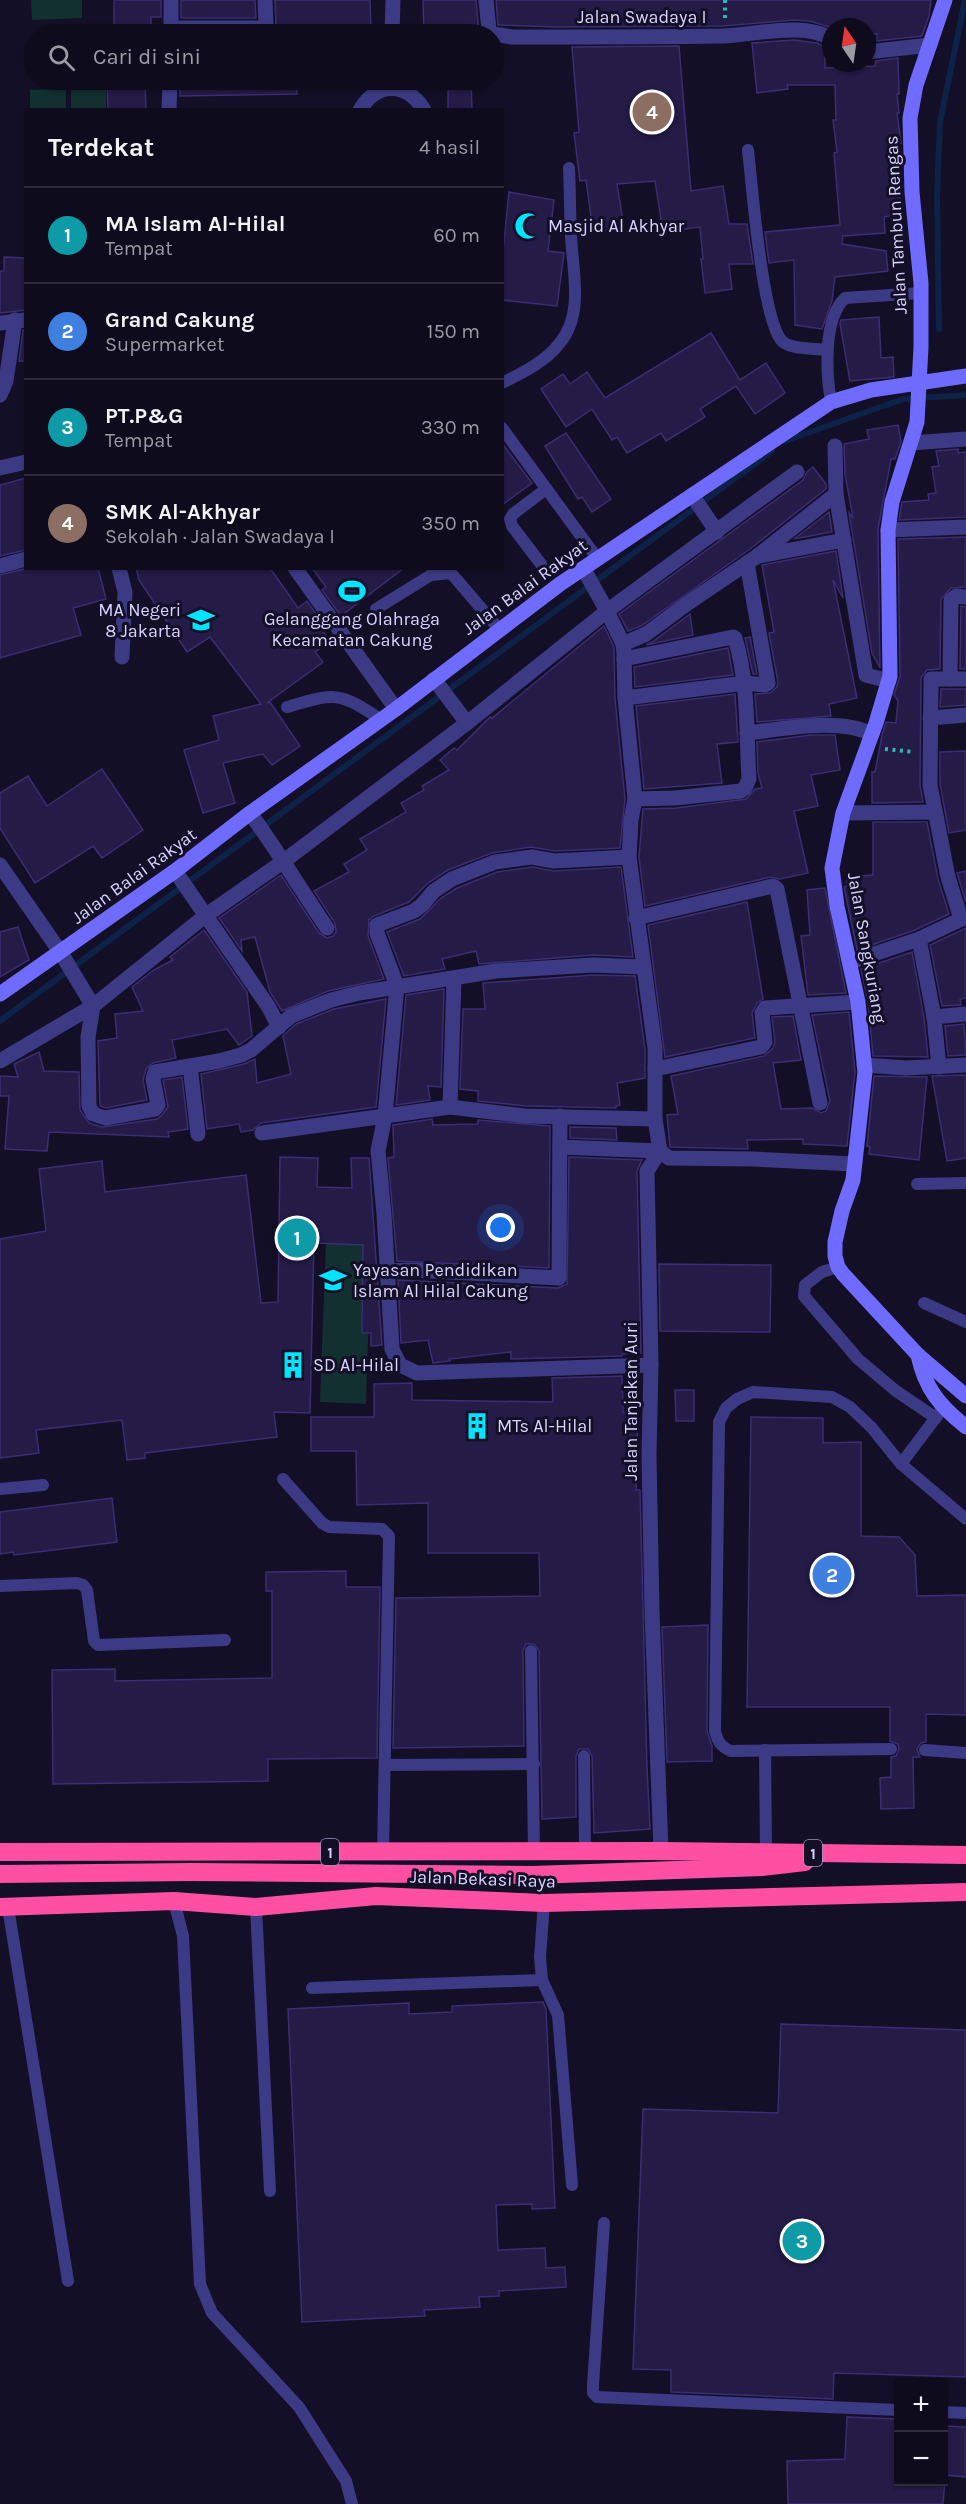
<!DOCTYPE html>
<html lang="id">
<meta charset="utf-8">
<style>
:root{--surface:#0e0b1c;--page:#171425;--text:#f1f3f6;--muted:#9b9ba3;--line:#2e2b3b;--accent:#00e5ff}
body{margin:0;font-family:Karla,sans-serif;background:var(--page);color:var(--text)}
.controls{position:absolute;right:18px;bottom:18px;display:grid;overflow:hidden;border-radius:0px;box-shadow:0 2px 4px #0004}
.controls button{width:54px;height:54px;display:grid;place-items:center;padding:0;border:0;border-bottom:2px solid var(--line);background:var(--surface);color:var(--text);font:30px sans-serif}
.compass{position:absolute;left:822px;top:18px;width:54px;height:54px;border-radius:50%;background:var(--surface);box-shadow:0 2px 4px #0004;rotate:347deg}
.you{position:absolute;left:501px;top:1228px;width:21px;height:21px;margin:-15px;border:4px solid #fff;border-radius:50%;background:#1a73e8;box-shadow:0 0 0 9px #1a73e833}
.badge{display:grid;place-items:center;width:39px;height:39px;border-radius:50%;background:var(--accent);color:#fff;font-size:20px;font-weight:700}
.pin{position:absolute;translate:-50% -50%;border:3px solid #fff;box-shadow:0 2px 6px #0006}
.list{margin:0;padding:0;list-style:none}
h2{display:flex;justify-content:space-between;align-items:center;height:78px;margin:0;padding:0 24px;font-size:26px}
h2 small{font-size:20px;font-weight:400;color:var(--muted)}
.list li{display:grid;grid-template-columns:39px 1fr auto;gap:18px;align-items:center;box-sizing:border-box;height:96px;padding:0 24px;border-top:2px solid var(--line)}
.list b{display:block;font-size:22px;white-space:nowrap}
.list p{margin:0;font-size:20px;white-space:nowrap;color:var(--muted)}
.list em{font-size:20px;font-style:normal;color:var(--muted)}
.icon{flex:none;width:33px;height:33px;fill:none;stroke:currentColor;stroke-width:2;stroke-linecap:round;stroke-linejoin:round}
.map{position:relative;flex:none;width:966px;height:2504px;overflow:hidden}
.search{position:absolute;background:var(--surface);box-shadow:0 2px 4px #0004;left:24px;top:24px;width:480px;height:66px;display:flex;align-items:center;gap:15px;box-sizing:border-box;padding:0 21px;border-radius:33px;color:var(--muted);font-size:22px}
.panel{position:absolute;background:var(--surface);box-shadow:0 2px 4px #0004;left:24px;top:108px;width:480px;height:462px;border-radius:0px}
.map>svg:first-child{display:block}
.green{fill:#12302f}
.lines{fill:none;stroke-linecap:round;stroke-linejoin:round}
.stream{stroke:#0c2248;stroke-width:6}
.building{fill:#241b47;stroke:#3b2d73;stroke-width:1.5}
.path{stroke:#2fb8b0;stroke-width:4;stroke-dasharray:3 4.5;stroke-linecap:butt}
.lane{stroke:#3d3a85;stroke-width:12}
.street{stroke:#3d3a85;stroke-width:15}
.secondary{stroke:#6f6bff;stroke-width:15}
.highway{stroke:#ff4fa3;stroke-width:18}
.labels{text-anchor:middle;dominant-baseline:central;stroke-width:6;stroke-linejoin:round;paint-order:stroke}
.shield{fill:#130f26;stroke:#9e99be;stroke-width:1.5}
.shield-label{font-size:16px;font-weight:bold;fill:#d9d4ff}
.street-label{font-size:18px;fill:#d9d4ff;stroke:#130f26}
.poi-label{font-size:18px;fill:#d9d4ff;stroke:#130f26;text-anchor:start}
</style>
<div class="map">
<svg width="966" height="2504" viewBox="0 0 966 2504">
<rect width="100%" height="100%" fill="#130f26"/>
<g class="green">
<path d="M31,0h51v18l-50,2z"/>
<rect x="71" y="88" width="35" height="21"/>
<path d="M66,89v20h-36v-19z"/>
<path d="M326,1242l45,2 -5,160 -46,-2z"/>
</g>
<g class="lines">
<g class="stream">
<path d="M939,329l-2,-134 3,-73 25,-122"/>
<path d="M785,441l118,-42 63,-4"/>
<path d="M0,1021l772,-570"/>
</g>
</g>
<g class="building">
<path d="M114,0h47v17h-10v17l-37,-1z"/>
<path d="M181,0h74l1,18h-75z"/>
<path d="M275,0h95l1,34h-98l3,-8z"/>
<path d="M423,0h53l3,34h-55z"/>
<path d="M496,0h435l-2,16 -7,20 -45,5v-7l-10,-1v-6h-38l-19,-6 -16,-1 -71,6 -169,1 -56,-2z"/>
<path d="M794,40l23,3 8,4v21l50,-2 1,-5 22,-3 1,36h-2l2,19h-2l4,30 -7,1 4,29h-2l6,40 -18,4 1,16 -42,3 -1,8 44,7 2,20 -53,6 -3,24 -10,28 -27,-4 -1,-65 -25,3 -4,-31 75,-7 -6,-72 3,-1 -4,-32h3l-1,-35h-48l1,4 -31,4 -5,-50z"/>
<path d="M679,46l12,145 32,-5 6,38h18l6,40h-24l3,25 -27,4 -4,-34h2l-3,-32 -37,5 -8,-51 -38,3 7,43 -31,5 -7,-52 -6,1 -6,-48 5,-1 -7,-85z"/>
<path d="M107,80h38l1,30h-38z"/>
<path d="M180,80h116l1,14 -117,2z"/>
<path d="M448,80h23l1,30h-24z"/>
<path d="M509,192l45,8 -6,51 16,2 -7,53 -55,-6v-38z"/>
<path d="M4,257l22,1v52l-26,3v-42h4z"/>
<path d="M879,317l2,41 12,-1 1,20 -44,4 -10,-57 1,-4z"/>
<path d="M23,330h3v31h-7z"/>
<path d="M711,333l29,47 26,-17 19,30 -30,21 -19,-28 -36,23 5,8 -39,24 -5,-8 -34,20 -10,-16 -5,3 -20,-31 -26,18 -25,-38 22,-15 7,10 17,-12 18,26z"/>
<path d="M898,425l3,17 -6,17h-4l-13,70 2,139 -8,-15 -23,-140 4,5 -8,-44 -1,-30 25,-5 -2,-9z"/>
<path d="M566,433l45,66 -19,13 -10,-15 -4,2 -33,-53z"/>
<path d="M502,443l30,40 -30,22z"/>
<path d="M958,449v4l8,-1v65l-67,3 3,-18 27,-2 -1,-6 8,-1 -4,-26 7,-1 -3,-15z"/>
<path d="M813,467l13,17v5l-76,60 -109,77 -13,5 -9,-17 184,-134 4,-8z"/>
<path d="M26,478v72l-26,6v-71z"/>
<path d="M829,512l3,20 -38,7z"/>
<path d="M966,537v50l-15,1 -10,11 -1,70 -13,1 -6,8 -1,107 3,17 -51,1v-31h3l7,-37 4,-13 10,1 2,-22 -4,-6 6,-19 -2,-137z"/>
<path d="M836,551l7,47 -10,-18 24,118 -28,6 2,12 -74,6 -2,-28 15,-1 7,-6 1,-5 -9,-49 5,-1 -12,-67z"/>
<path d="M28,568h70l8,31 -33,9 8,27 -81,23v-83z"/>
<path d="M136,568h134l28,40 9,-7 19,27 -4,2 8,11 -15,11 8,10 -56,41 3,-1 30,44 -28,19 -9,-11 -40,9 12,40 -32,10 -19,-63 35,-10 -6,-24 48,-12 -51,-67 -23,15 -48,-72z"/>
<path d="M312,568h92l-63,48 -19,-26 4,-3z"/>
<path d="M961,606l5,1v62h-6z"/>
<path d="M690,614l3,21 -47,10 6,-3z"/>
<path d="M604,626l10,21 1,52 10,100 -5,49 -65,3 -24,-4 -39,6 -44,17 -20,13 -19,19 -35,14 -5,4 -1,16 16,43 -56,12 -46,20 -12,-19 -15,-55 -14,3 1,11 -23,-33 62,-43 38,58 8,5 6,-2 3,-4 -1,-9 -21,-32 35,-19 -5,-8 23,-14 -7,-11 46,-27 -5,-9 23,-13 -2,-4 27,-16 -9,-10 14,-12 3,2 33,-33 2,1z"/>
<path d="M750,637l7,37h-4l-8,-36z"/>
<path d="M728,648l5,27 -98,12 -1,-20z"/>
<path d="M941,689h25v16l-26,2z"/>
<path d="M735,694l3,48 -21,2 5,39 -78,6 -8,-83z"/>
<path d="M811,735h24l5,35 -29,5 7,31 -24,5 14,62 -28,6 -9,-2 -126,29 -6,-49 4,-48 33,-1 70,-9 9,-10 7,-1 -4,-15 -1,-31z"/>
<path d="M966,751v79l-17,3 -9,-49v-32z"/>
<path d="M102,769l41,61 -41,28 -9,-12 -58,37 -35,-55v-35l28,-17 19,30z"/>
<path d="M873,822h54l11,57 11,35 -34,16 -58,20 -13,-63 3,-1v-9l26,-2z"/>
<path d="M532,867l22,4 67,-4 12,90 -40,-2 -114,9 -3,-13 -34,8 3,10 -41,7 -17,-44 33,-13 21,-21 16,-10 40,-16z"/>
<path d="M966,871v31l-9,-29z"/>
<path d="M825,888l21,105 -38,2 -7,-59 9,-1 -3,-45z"/>
<path d="M747,902l16,97 -6,4 -5,10 3,25 -90,19 -17,-132z"/>
<path d="M18,927l11,33 -29,17v-45z"/>
<path d="M966,928v70l-6,1 1,6 -19,1 -12,-61z"/>
<path d="M204,930l43,62 5,44 -13,9 -12,-16 -55,11 4,18 -23,5 -7,6 -3,11 4,20 -41,8 -6,-2 -2,-65 19,-3 -2,-24 28,-3 -11,-24 22,-17 19,-10 -3,-3z"/>
<path d="M912,952l12,66 4,39 -55,-1 -5,-55 -7,-32z"/>
<path d="M593,975l42,1 10,73v29l-28,5 3,22 -4,1v2l-90,-2 -48,-5v-10l-18,-2 3,-80h22l-2,-26z"/>
<path d="M444,989l-3,98 -13,-1 2,14 -34,5 10,-110z"/>
<path d="M386,999l-10,108 -115,16 -8,7 -12,2 -2,-8 -32,5 -6,-55 43,-10 11,-5 2,24 34,-9 -8,-38 13,-12 38,-15z"/>
<path d="M849,1012l6,60 -8,74 -44,-2v-5l-56,1 1,9 -78,-2 -3,-32 11,-1 -7,-38 93,-20 9,-8 2,-6 -3,-25 21,-1 8,44 -28,3 8,46 31,-1 9,5 5,-2 4,-10 -18,-86z"/>
<path d="M964,1024l2,31 -18,1 -3,-30z"/>
<path d="M39,1052l5,19 35,1 1,38 9,13 13,4 55,-8 5,-4 6,-8 -5,-27 19,-3 6,52 -20,3 1,5 -120,-5 -2,19 -42,-2 4,-53h-9v-20l18,1 -4,-13z"/>
<path d="M966,1075v83l-19,3 -15,-85z"/>
<path d="M874,1076l53,1 -8,83 -50,-6 1,-7 -3,-1z"/>
<path d="M432,1119l1,6 45,-1v-4l72,6 -1,142 -152,-7 -9,-103 6,-1 -1,-32z"/>
<path d="M570,1127l46,1 1,12 -47,-2z"/>
<path d="M280,1157l38,1 -1,29 35,1 -1,-30h18l13,187 -11,1v-13h-9l1,-88 -49,-2 -4,170 -36,-1 3,25 -132,16v5l-18,2 -5,-40 -86,10 3,23 -39,5v-219l46,-8 -7,-62 63,-8 3,31 141,-17 15,128 17,-1z"/>
<path d="M569,1157l73,3 -5,11 4,182 -19,1v2l-111,3v-7l-62,7 1,2 -17,2 -5,-23 -27,3 -3,-63 160,8 9,-4z"/>
<path d="M659,1264l112,1 -1,67 -110,-1z"/>
<path d="M622,1376l1,36h15l-2,78h4l7,277 3,62 -56,4 -2,-77 -4,-7h-9l-3,7v61l-34,2 -3,-168 -5,-7h-8l-3,7 1,95 -131,2 3,-150 144,-2 -1,-43h-111v-50l-71,2 -1,-54h-45v-34h63v-33l38,-1v17l141,2 -1,-24z"/>
<path d="M675,1390h19v31h-18z"/>
<path d="M751,1417l72,1v25l38,-1v94l38,1 16,18 2,41 49,-1v120l-40,-1v28l-5,1 -4,6 3,8h-7l1,51 -33,1 -1,-31 11,-1v-20l5,-1 3,-7 -1,-5 -8,-3v-34h-143z"/>
<path d="M112,1498l5,44 -103,13 -1,-3 -13,2v-42z"/>
<path d="M346,1571v16h34l-3,171 -109,1v22l-215,3 -1,-114 63,-1v12l157,-3v-87h-6v-19z"/>
<path d="M708,1625l-1,106 5,15v15l-45,1 -5,-135z"/>
<path d="M543,2002l3,7 9,199 -23,1v-5l-36,1 2,45 47,-2 1,20 19,-1 1,20 -67,4v5l-20,1 1,10 -56,3 1,6 -123,6 -14,-313 121,-6v11l43,-2v-6z"/>
<path d="M781,2024l185,6v347l-132,-4 -1,26 -162,-7v-22l-38,-1 10,-260 135,4z"/>
<path d="M847,2417l51,2v62h47l-2,23h-155l-1,-43 58,-2z"/>
<path d="M944,2426l22,1v50l-22,-2z"/>
</g>
<g class="lines">
<g class="path">
<path d="M725,0v20"/>
<path d="M885,749l29,3"/>
</g>
<g class="lane">
<path d="M748,150c4,34 14,170 34,191 9,9 32,7 44,9"/>
<path d="M502,383c20,-10 43,-21 57,-39 25,-29 14,-71 12,-107 -1,-22 -1,-46 -2,-69"/>
<path d="M831,402c-5,-29 -8,-83 14,-104l76,-5"/>
<path d="M502,428l95,130"/>
<path d="M541,564l-29,-38 -2,-7 3,-5 33,-25"/>
<path d="M376,609l55,-34 20,-2 48,56"/>
<path d="M287,707c48,-14 51,-16 93,12"/>
<path d="M917,1184l49,-1"/>
<path d="M838,1267l-16,5 -17,13 -1,11 54,63 38,32 40,27"/>
<path d="M924,1303l42,19"/>
<path d="M901,1464l39,-52"/>
<path d="M283,1479l39,44 7,4 53,2 7,7 -6,316"/>
<path d="M0,1489l43,-4"/>
<path d="M0,1586l77,-3 6,2 4,5 7,51 4,4 127,-5"/>
<path d="M531,1651l3,201"/>
<path d="M891,1749l-160,2c-11,-5 -13,-9 -16,-20l4,-309 7,-14 11,-9 16,-7 79,5 18,10 22,21 29,36 65,55"/>
<path d="M765,1750l1,102"/>
<path d="M925,1750l41,3"/>
<path d="M584,1756l1,95"/>
<path d="M386,1765l148,-1"/>
<path d="M174,1901l9,35 17,348 12,29 87,94 47,74 6,23"/>
<path d="M8,1907l60,374"/>
<path d="M256,1907l14,284"/>
<path d="M542,1980l16,35 14,170"/>
<path d="M312,1988l230,-8 -2,-23 4,-54"/>
<path d="M604,2223l-11,162v8l4,4 301,13"/>
<path d="M944,2412l22,1"/>
</g>
<g class="street">
<path d="M171,0v34"/>
<path d="M486,0l3,30 4,4 19,3c70,0 141,0 211,-1 30,-1 83,-15 108,3"/>
<path d="M171,28h92l3,-2 -1,-26"/>
<path d="M392,34l1,-34"/>
<path d="M867,52l63,-7"/>
<path d="M169,110l1,-30"/>
<path d="M360,110c17,-29 47,-28 64,0"/>
<path d="M0,323l26,-3"/>
<path d="M0,395l6,-14 9,-61"/>
<path d="M911,443l55,-4"/>
<path d="M835,446l1,48 30,181 23,6"/>
<path d="M0,468l26,-6"/>
<path d="M692,495l25,37"/>
<path d="M888,530l78,-3"/>
<path d="M759,556l85,-16"/>
<path d="M0,566l26,-7"/>
<path d="M119,568l6,24 -3,65"/>
<path d="M295,568l101,141"/>
<path d="M583,568l24,43 16,33 1,9 1,45 10,101 -4,21 -2,37 26,191v71l5,32"/>
<path d="M623,644l23,-10 42,-31 68,-46 80,-63"/>
<path d="M624,659l109,-22 2,1c14,46 11,94 14,141l-4,9 -4,3 -66,7 -40,1"/>
<path d="M434,679l33,44"/>
<path d="M950,679l1,-79 5,-4 10,1"/>
<path d="M625,698l120,-15 20,2 3,-2 -21,-120"/>
<path d="M930,718l36,-3"/>
<path d="M747,733c36,-4 92,-16 125,1"/>
<path d="M250,813c27,37 51,77 77,115"/>
<path d="M843,813l92,-1"/>
<path d="M629,857l-75,4 -22,-4 -37,5 -43,17 -18,12 -12,14 -8,6 -37,14v8l20,53 -12,130 65,-9 75,9 130,3"/>
<path d="M0,865l61,88 32,53 -5,31 1,69 4,8 12,4 50,-9 3,-4 -5,-26 2,-7 64,-11 22,-6 10,-5 40,-34 40,-16 28,-7 137,-22 97,-6 51,2"/>
<path d="M175,871l93,135 11,21"/>
<path d="M636,918l137,-32 4,3 43,214"/>
<path d="M961,919l-13,-42 -18,-92 1,-106h35"/>
<path d="M919,939l15,78"/>
<path d="M850,962l69,-23 47,-22"/>
<path d="M0,1061l93,-55 112,-90 79,-55 183,-138 140,-112 190,-139"/>
<path d="M864,1065l42,3 60,-3"/>
<path d="M190,1066l8,68"/>
<path d="M939,1067l-5,-50 32,-3"/>
<path d="M655,1069l106,-22 4,-5 -3,-29 3,-5 93,-6"/>
<path d="M450,1107l4,-129"/>
<path d="M262,1133l123,-17 -7,35 6,63 8,135 8,16 17,8 234,-8"/>
<path d="M560,1147l100,4"/>
<path d="M660,1151l-13,20 4,194 -2,90 3,157 9,239"/>
<path d="M660,1151l9,7 85,1 100,5"/>
<path d="M388,1271l25,-1 146,8 1,-162"/>
</g>
<g class="secondary">
<path d="M945,0l-29,85 -6,33 2,74 9,91v64l-4,75 -25,80 -4,28 2,146 -14,47 -33,90 -11,55 5,38 21,96 7,70 -12,108 -11,31 -7,31v14l3,11 5,7 75,81 48,41"/>
<path d="M0,994l175,-123 75,-58 146,-104 164,-125 271,-182 40,-12 95,-14"/>
<path d="M918,1355c7,34 22,51 48,72"/>
</g>
<g class="highway">
<path d="M0,1852l661,-1 305,4"/>
<path d="M0,1874l192,-2 341,3 229,-8 43,-5"/>
<path d="M0,1907l174,-6 82,6 120,-11 168,7 422,-11"/>
</g>
</g>
<defs>
<symbol id="mosque-bare" viewBox="-9 -9 18 18"><path d="M3.5-4.9A6 6 0 1 0 3.5 4.9A5 5 0 1 1 3.5-4.9Z" fill="#00e5ff" stroke="#130f26" stroke-width="2.5" paint-order="stroke"/></symbol>
<symbol id="stadium-bare" viewBox="-9 -9 18 18"><path d="M0-5a6.5 5 0 1 0 0 10a6.5 5 0 1 0 0-10ZM-3.5-1.8h7v3.6h-7Z" fill="#00e5ff" stroke="#130f26" stroke-width="2.5" paint-order="stroke"/></symbol>
<symbol id="school-bare" viewBox="-9 -9 18 18"><path d="M0-5L7-2L0 1L-7-2ZM-4 1L0 2.5L4 1V4Q0 6-4 4Z" fill="#00e5ff" stroke="#130f26" stroke-width="2.5" paint-order="stroke"/></symbol>
<symbol id="building-bare" viewBox="-9 -9 18 18"><path d="M-4-6H4V6H1V3H-1V6H-4ZM-2.5-4.3h1.7v1.8h-1.7ZM.8-4.3h1.7v1.8H.8ZM-2.5-1h1.7V.8h-1.7ZM.8-1h1.7V.8H.8Z" fill="#00e5ff" stroke="#130f26" stroke-width="2.5" paint-order="stroke"/></symbol>
</defs>
<g fill-rule="evenodd">
<use href="#mosque-bare" x="509" y="207" width="38" height="38"/>
<use href="#stadium-bare" x="333" y="572" width="38" height="38"/>
<use href="#school-bare" x="182" y="601" width="38" height="38"/>
<use href="#school-bare" x="314" y="1261" width="38" height="38"/>
<use href="#building-bare" x="274" y="1346" width="38" height="38"/>
<use href="#building-bare" x="458" y="1407" width="38" height="38"/>
</g>
<g class="labels">
<g class="shield">
<rect x="321" y="1839" width="18" height="26" rx="4.5"/>
<rect x="804" y="1840" width="18" height="26" rx="4.5"/>
</g>
<g class="shield-label">
<text x="330" y="1852">1</text>
<text x="813" y="1853">1</text>
</g>
<g class="street-label">
<text x="642" y="17">Jalan Swadaya I</text>
<text transform="translate(896 225) rotate(-93)">Jalan Tambun Rengas</text>
<text transform="translate(525 587) rotate(-36)">Jalan Balai Rakyat</text>
<text transform="translate(134 876) rotate(-36)">Jalan Balai Rakyat</text>
<text transform="translate(867 948) rotate(80)">Jalan Sangkuriang</text>
<text transform="translate(631 1401) rotate(-90)">Jalan Tanjakan Auri</text>
<text transform="translate(483 1879) rotate(2)">Jalan Bekasi Raya</text>
</g>
<g class="poi-label">
<text x="548" y="226">Masjid Al Akhyar</text>
<text x="181" y="610" text-anchor="end">MA Negeri<tspan x="181" dy="21">8 Jakarta</tspan></text>
<text x="352" y="619" text-anchor="middle">Gelanggang Olahraga<tspan x="352" dy="21">Kecamatan Cakung</tspan></text>
<text x="353" y="1270">Yayasan Pendidikan<tspan x="353" dy="21">Islam Al Hilal Cakung</tspan></text>
<text x="313" y="1365">SD Al-Hilal</text>
<text x="497" y="1426">MTs Al-Hilal</text>
</g>
</g>
</svg>
<div class="controls">
<button>+</button>
<button>−</button>
</div>
<svg class="compass" viewBox="-18 -18 36 36"><path d="M0-13l5 13h-10z" fill="#e53935"/><path d="M0 13l5-13h-10z" fill="#9b9ba3"/></svg>
<div class="you"></div>
<div class="pin badge" style="left:297px;top:1238px;background:#0f9aa8">1</div>
<div class="pin badge" style="left:832px;top:1575px;background:#3f7fe0">2</div>
<div class="pin badge" style="left:802px;top:2241px;background:#0f9aa8">3</div>
<div class="pin badge" style="left:652px;top:112px;background:#8d6e63">4</div>
<div class="search"><svg class="icon" aria-label="search" viewBox="0 0 24 24"><circle cx="10" cy="10" r="6"/><path d="M15 15l6 6"/></svg>Cari di sini</div>
<section class="panel">
<h2>Terdekat<small>4 hasil</small></h2>
<ul class="list">
<li><span class="badge" style="background:#0f9aa8">1</span><div><b>MA Islam Al-Hilal</b><p>Tempat</p></div><em>60 m</em></li>
<li><span class="badge" style="background:#3f7fe0">2</span><div><b>Grand Cakung</b><p>Supermarket</p></div><em>150 m</em></li>
<li><span class="badge" style="background:#0f9aa8">3</span><div><b>PT.P&amp;G</b><p>Tempat</p></div><em>330 m</em></li>
<li><span class="badge" style="background:#8d6e63">4</span><div><b>SMK Al-Akhyar</b><p>Sekolah · Jalan Swadaya I</p></div><em>350 m</em></li>
</ul>
</section>
</div>
